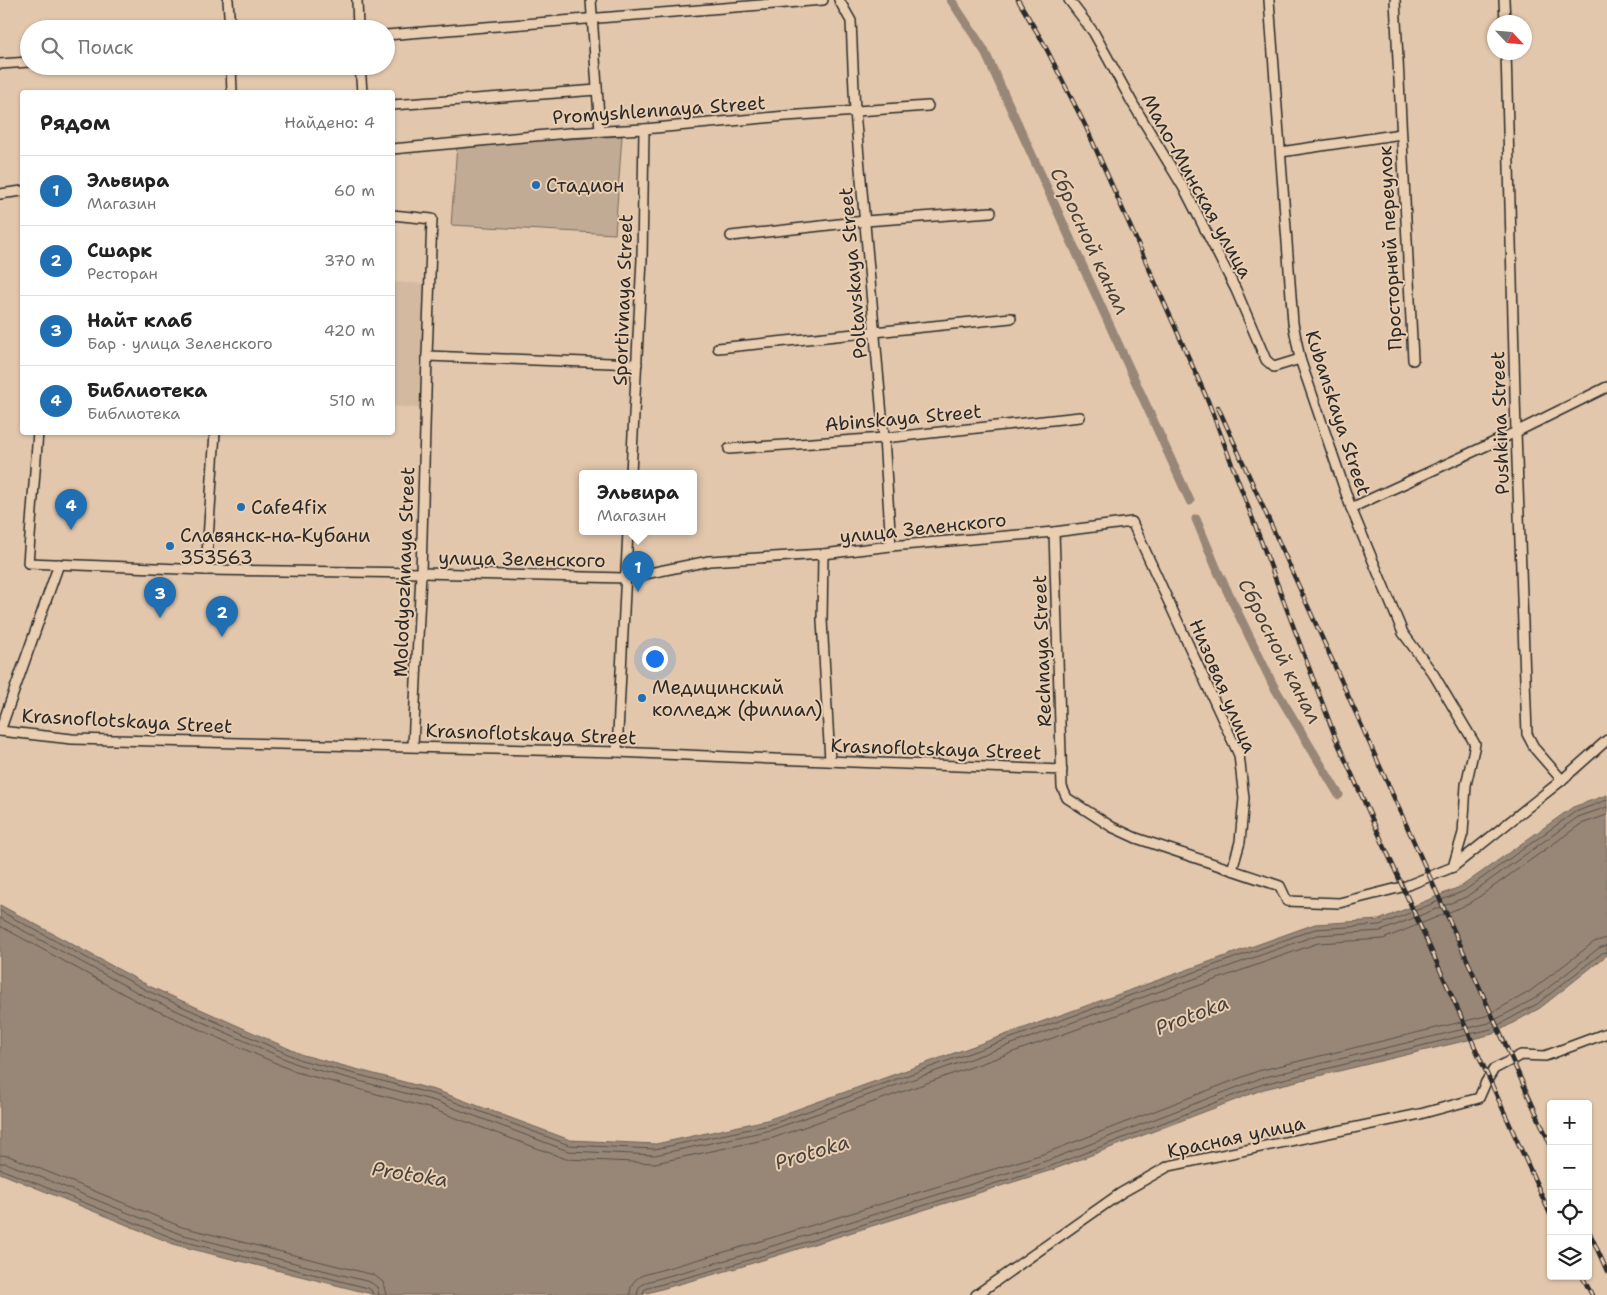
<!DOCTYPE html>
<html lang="ru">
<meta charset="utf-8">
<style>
:root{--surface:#fff;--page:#f2f2f2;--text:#222;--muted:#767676;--line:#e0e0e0;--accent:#1f6fb2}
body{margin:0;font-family:"Shantell Sans",sans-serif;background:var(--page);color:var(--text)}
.controls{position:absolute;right:15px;bottom:15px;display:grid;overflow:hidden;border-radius:5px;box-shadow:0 1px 4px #0004}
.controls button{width:45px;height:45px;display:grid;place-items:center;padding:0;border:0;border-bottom:1px solid var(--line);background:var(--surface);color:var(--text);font:25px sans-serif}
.compass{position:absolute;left:1487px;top:15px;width:45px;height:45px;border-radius:50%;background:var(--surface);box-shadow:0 1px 4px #0004;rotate:116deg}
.you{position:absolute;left:654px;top:658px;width:18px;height:18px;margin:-12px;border:4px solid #fff;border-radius:50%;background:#1a73e8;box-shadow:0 0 0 8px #1a73e833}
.badge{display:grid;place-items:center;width:32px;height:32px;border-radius:50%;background:var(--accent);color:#fff;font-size:16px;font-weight:700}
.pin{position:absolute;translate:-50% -41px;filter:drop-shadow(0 1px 2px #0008)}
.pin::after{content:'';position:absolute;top:26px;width:18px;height:15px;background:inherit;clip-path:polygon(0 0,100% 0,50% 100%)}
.popup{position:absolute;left:579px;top:470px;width:118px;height:65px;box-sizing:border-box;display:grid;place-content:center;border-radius:5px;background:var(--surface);filter:drop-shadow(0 1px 4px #0005);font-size:16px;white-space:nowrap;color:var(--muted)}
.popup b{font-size:19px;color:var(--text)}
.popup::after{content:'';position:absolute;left:50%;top:100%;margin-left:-10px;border:10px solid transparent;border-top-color:var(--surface)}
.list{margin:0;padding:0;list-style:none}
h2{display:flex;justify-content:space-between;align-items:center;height:65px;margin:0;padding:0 20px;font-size:21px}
h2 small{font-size:16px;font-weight:400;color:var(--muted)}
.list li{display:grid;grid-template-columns:32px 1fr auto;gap:15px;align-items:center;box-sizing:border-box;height:70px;padding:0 20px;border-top:1px solid var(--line)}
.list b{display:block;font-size:19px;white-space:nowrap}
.list p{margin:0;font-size:16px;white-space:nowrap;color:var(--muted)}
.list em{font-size:16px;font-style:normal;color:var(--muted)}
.icon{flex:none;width:28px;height:28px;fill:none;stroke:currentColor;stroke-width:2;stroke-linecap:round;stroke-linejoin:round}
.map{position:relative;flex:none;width:1607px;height:1295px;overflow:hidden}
.search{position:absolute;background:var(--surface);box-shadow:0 1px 4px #0004;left:20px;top:20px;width:375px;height:55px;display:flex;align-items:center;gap:12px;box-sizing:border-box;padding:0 18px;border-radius:28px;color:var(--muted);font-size:19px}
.panel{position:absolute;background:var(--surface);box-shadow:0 1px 4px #0004;left:20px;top:90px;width:375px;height:345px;border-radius:5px}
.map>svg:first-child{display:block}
.built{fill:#d2b9a0}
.green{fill:#c1ab94;stroke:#766b60}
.water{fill:#988777;stroke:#6c6259}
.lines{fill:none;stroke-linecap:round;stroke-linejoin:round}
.shore{stroke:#575049;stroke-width:1}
.canal{stroke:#988777;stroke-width:9}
.minor-casing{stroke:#2b2b2b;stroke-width:12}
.minor{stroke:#eaceb1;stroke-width:9}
.rail-casing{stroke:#2b2b2b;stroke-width:4.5}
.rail{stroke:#eaceb1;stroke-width:2.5;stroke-dasharray:8;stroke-linecap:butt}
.poi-dot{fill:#1f6fb2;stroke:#eaceb1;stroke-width:2}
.labels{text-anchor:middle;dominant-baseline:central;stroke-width:4;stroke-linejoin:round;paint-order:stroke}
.street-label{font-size:19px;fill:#2b2b2b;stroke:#eaceb1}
.poi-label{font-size:19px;fill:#2b2b2b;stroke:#eaceb1;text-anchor:start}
.water-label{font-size:20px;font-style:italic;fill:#46423e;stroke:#eaceb1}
</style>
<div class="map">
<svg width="1607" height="1295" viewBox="0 0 1607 1295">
<rect width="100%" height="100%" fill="#e2c7ac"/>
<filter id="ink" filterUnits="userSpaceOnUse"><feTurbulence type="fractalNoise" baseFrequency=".02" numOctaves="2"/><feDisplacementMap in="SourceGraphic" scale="10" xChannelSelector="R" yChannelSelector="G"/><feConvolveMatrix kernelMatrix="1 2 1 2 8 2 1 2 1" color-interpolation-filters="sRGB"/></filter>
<g filter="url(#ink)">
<path class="built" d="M392,282l33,2 -6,124 -26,-2z"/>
<path class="green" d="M622,136l-7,98 -164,-9 6,-80z"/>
<path class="water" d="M1607,795v160l-67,53 -47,26 -229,55 -212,81 -312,97 -100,28h-264l-200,-50 -176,-72v-268l151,82 152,68 135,36 132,49 86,4 111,-24 548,-196 64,-4 83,-34 111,-79z"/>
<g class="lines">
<g class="shore">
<path d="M0,911l148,80 153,69 135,35 133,50 86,4 114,-24 546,-196 65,-4 84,-34 111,-79 32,-12"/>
<path d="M0,918l146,79 153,68 136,36 133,50 87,4 116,-25 546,-195 64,-4 85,-34 112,-80 29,-10"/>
<path d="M0,926l142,78 154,68 136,37 134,50 89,4 118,-25 545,-195 65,-4 86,-35 112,-80 26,-9"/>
<path d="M0,1155l9,1 173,71 192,48 9,7 3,13"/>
<path d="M0,1163h6l174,71 190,48 7,5 2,8"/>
<path d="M0,1169l178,71 190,48 4,3v4"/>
<path d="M630,1295c0,-10 4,-16 13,-20l92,-26 311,-96 212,-82 228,-55 43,-24 65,-50 13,-4"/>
<path d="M637,1295l2,-8 7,-5 91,-25 312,-97 212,-82 228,-55 45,-24 65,-51 8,-3"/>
<path d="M643,1295l1,-5 4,-2 91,-25 312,-97 212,-82 228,-55 46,-25 65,-51 5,-1"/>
</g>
<g class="canal">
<path d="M951,0l33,50 206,451"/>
<path d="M1196,519l22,53 55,113 66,110"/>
</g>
<defs>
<g id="minor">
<path d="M228,0l2,29"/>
<path d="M357,0l1,29"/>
<path d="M591,0l9,131"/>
<path d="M839,0l12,21 4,91 29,326 7,108"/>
<path d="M1069,0l25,33 39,71 53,88 50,98 30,70 8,7 26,-8"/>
<path d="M1395,0l18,360"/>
<path d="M1504,0l1,22"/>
<path d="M386,35l437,-35"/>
<path d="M1506,52l10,380 11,302 8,15 27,31"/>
<path d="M0,64l29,-2"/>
<path d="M231,66l1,26"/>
<path d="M360,66l2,26"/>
<path d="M392,105l205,-15"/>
<path d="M392,149l176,-16 76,-4 142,-13 142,-10"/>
<path d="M1281,152l120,-18"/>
<path d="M0,194l22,-3"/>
<path d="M392,215l40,4 -5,137 -6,217 -8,173"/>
<path d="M731,236l134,-15 126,-9"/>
<path d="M718,348l293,-30"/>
<path d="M427,356l210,8"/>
<path d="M38,432l-10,131 178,7 215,3 204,5 84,-17 114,-7 68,-8 163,-14 78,-10 107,233 5,43 -4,44 -8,28"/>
<path d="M729,449l155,-11 196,-21"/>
<path d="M631,473l11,-214 2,-130"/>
<path d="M1351,508l165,-76 91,-45"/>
<path d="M1054,532l8,255 5,11 45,29 24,11 144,48 7,15 52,2 67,-17 47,-19 10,-34 3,-48 9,-41 -41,-69 -31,-42 -52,-125 -51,-149 -7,-36 -24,-323"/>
<path d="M823,554l-1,66 8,141"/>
<path d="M206,570l9,-138"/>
<path d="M0,731l72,8 545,13 157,7 288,11"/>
<path d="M0,731l59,-167"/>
<path d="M617,752l11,-221"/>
<path d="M1453,867l109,-87 45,-40"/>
<path d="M976,1295l145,-102 48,-27 251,-52 59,-16 7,-16 8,-13 27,-14 24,1 62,-23"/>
</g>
</defs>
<use href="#minor" class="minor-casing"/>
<use href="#minor" class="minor"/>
<defs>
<g id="rail">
<path d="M1018,0l26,44 42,83 122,274 128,338 215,477"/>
<path d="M1218,407l333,739"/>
<path d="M1588,1229l19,42"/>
<path d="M1582,1276l10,19"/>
</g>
</defs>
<use href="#rail" class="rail-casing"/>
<use href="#rail" class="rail"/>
</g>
</g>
<g class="poi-dot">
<circle cx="536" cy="185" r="5"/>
<circle cx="241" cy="507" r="5"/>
<circle cx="170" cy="546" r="5"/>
<circle cx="642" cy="698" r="5"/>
</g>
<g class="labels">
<g class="street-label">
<text transform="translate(659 110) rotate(-4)">Promyshlennaya Street</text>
<text transform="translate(1197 186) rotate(61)">Мало-Минская улица</text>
<text transform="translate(1390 248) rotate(-93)">Просторный переулок</text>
<text transform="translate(853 273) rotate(-95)">Poltavskaya Street</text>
<text transform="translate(623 300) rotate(-88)">Sportivnaya Street</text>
<text transform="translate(1338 413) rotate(72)">Kubanskaya Street</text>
<text transform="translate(903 418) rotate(-5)">Abinskaya Street</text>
<text transform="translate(1500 423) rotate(-92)">Pushkina Street</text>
<text transform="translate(923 528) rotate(-6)">улица Зеленского</text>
<text transform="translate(522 559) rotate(1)">улица Зеленского</text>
<text transform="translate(404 572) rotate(-88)">Molodyozhnaya Street</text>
<text transform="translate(1042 651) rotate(-92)">Rechnaya Street</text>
<text transform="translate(1223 686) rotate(67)">Низовая улица</text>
<text transform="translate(127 721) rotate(3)">Krasnoflotskaya Street</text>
<text transform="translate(531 734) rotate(2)">Krasnoflotskaya Street</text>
<text transform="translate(936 749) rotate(2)">Krasnoflotskaya Street</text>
<text transform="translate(1236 1137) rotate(-12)">Красная улица</text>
</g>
<g class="poi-label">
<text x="546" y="185">Стадион</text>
<text x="251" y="507">Cafe4fix</text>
<text x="180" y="535">Славянск-на-Кубани<tspan x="180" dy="22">353563</tspan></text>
<text x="652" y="687">Медицинский<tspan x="652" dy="22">колледж (филиал)</tspan></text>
</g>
<g class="water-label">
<text transform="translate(1090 241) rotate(65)">Сбросной канал</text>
<text transform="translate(1280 651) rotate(63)">Сбросной канал</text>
<text transform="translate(1192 1015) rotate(-21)">Protoka</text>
<text transform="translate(812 1152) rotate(-17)">Protoka</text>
<text transform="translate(410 1174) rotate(9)">Protoka</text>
</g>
</g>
</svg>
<div class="controls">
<button>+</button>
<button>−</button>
<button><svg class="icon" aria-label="locate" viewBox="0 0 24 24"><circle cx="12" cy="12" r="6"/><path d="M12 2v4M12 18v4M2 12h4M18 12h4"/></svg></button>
<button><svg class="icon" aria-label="layers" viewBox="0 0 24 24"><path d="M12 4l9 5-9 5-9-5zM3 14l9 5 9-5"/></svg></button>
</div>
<svg class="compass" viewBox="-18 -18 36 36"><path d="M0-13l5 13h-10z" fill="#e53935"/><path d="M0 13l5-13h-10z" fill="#767676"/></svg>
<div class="you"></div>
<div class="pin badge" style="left:638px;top:592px">1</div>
<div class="popup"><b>Эльвира</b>Магазин</div>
<div class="pin badge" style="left:222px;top:637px">2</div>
<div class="pin badge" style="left:160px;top:618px">3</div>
<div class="pin badge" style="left:71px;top:530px">4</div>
<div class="search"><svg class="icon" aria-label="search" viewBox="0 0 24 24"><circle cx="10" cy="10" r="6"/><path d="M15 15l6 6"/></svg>Поиск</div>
<section class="panel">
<h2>Рядом<small>Найдено: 4</small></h2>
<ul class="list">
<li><span class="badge">1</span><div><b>Эльвира</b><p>Магазин</p></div><em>60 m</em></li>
<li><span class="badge">2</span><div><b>Сшарк</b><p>Ресторан</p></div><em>370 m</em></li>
<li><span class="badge">3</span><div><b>Найт клаб</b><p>Бар · улица Зеленского</p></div><em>420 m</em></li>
<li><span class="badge">4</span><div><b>Библиотека</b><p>Библиотека</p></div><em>510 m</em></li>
</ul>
</section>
</div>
